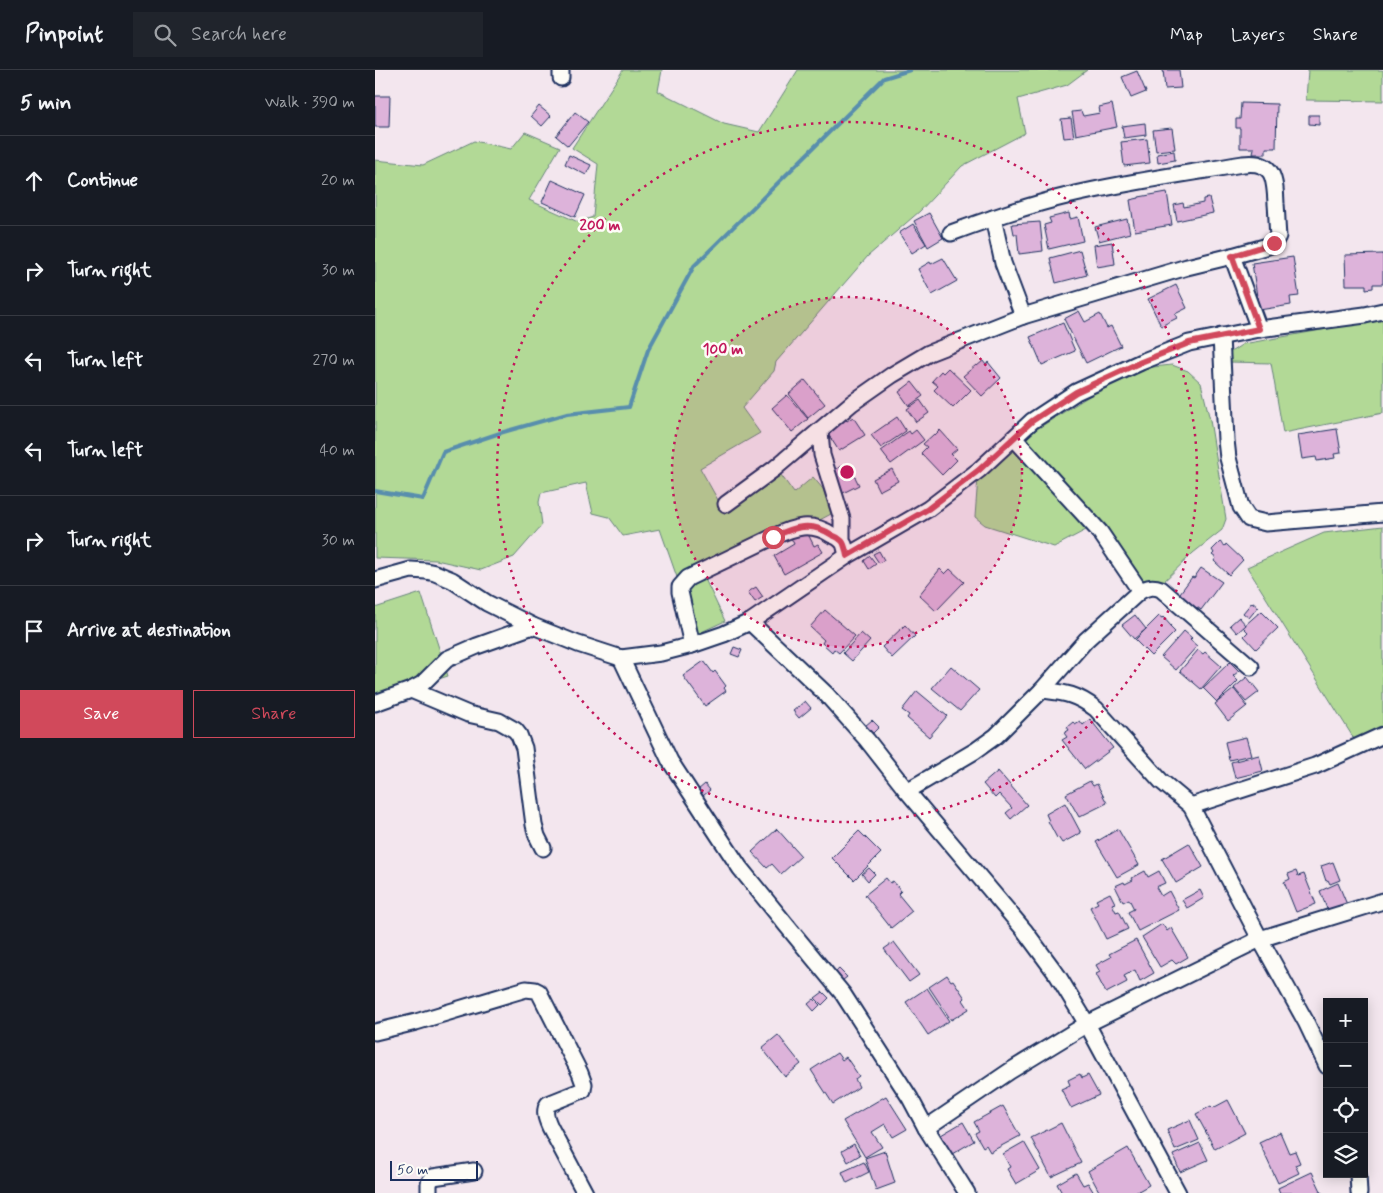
<!DOCTYPE html>
<meta charset="utf-8">
<style>
:root{--surface:#171b24;--page:#20242c;--text:#f1f3f6;--muted:#9ea1a6;--line:#363941;--accent:#d1495b}
body{margin:0;font-family:Mynerve,sans-serif;background:var(--page);color:var(--text)}
.controls{position:absolute;right:15px;bottom:15px;display:grid;overflow:hidden;border-radius:0px;box-shadow:0 2px 12px #0003}
.controls button{width:45px;height:45px;display:grid;place-items:center;padding:0;border:0;border-bottom:1px solid var(--line);background:var(--surface);color:var(--text);font:25px sans-serif}
.scale{position:absolute;left:15px;bottom:12px;width:88px;box-sizing:border-box;padding-left:5px;border:2px solid #1b2f5e;border-top:0;font-size:14px;line-height:18px;white-space:nowrap;color:#1b2f5e;-webkit-text-stroke:4px #fdfcf7;paint-order:stroke}
.stop{position:absolute;width:15px;height:15px;margin:-11px;border:4px solid #d1495b;border-radius:50%;background:#fff}
.stop.end{background:#d1495b;border-color:#fff;box-shadow:0 1px 5px #0008}
.list{margin:0;padding:0;list-style:none}
h2{display:flex;justify-content:space-between;align-items:center;height:65px;margin:0;padding:0 20px;font-size:21px}
h2 small{font-size:16px;font-weight:400;color:var(--muted)}
.list li{display:grid;grid-template-columns:32px 1fr auto;gap:15px;align-items:center;box-sizing:border-box;height:90px;padding:0 20px;border-top:1px solid var(--line)}
.list b{display:block;font-size:19px;white-space:nowrap}
.list em{font-size:16px;font-style:normal;color:var(--muted)}
.actions{display:flex;gap:10px;padding:15px 20px}
.actions a{flex:1;padding:11px 0;border:1px solid var(--accent);border-radius:0px;text-align:center;font-size:18px;color:var(--accent)}
.actions .main{background:var(--accent);color:#fff}
.icon{flex:none;width:28px;height:28px;fill:none;stroke:currentColor;stroke-width:2;stroke-linecap:round;stroke-linejoin:round}
.map{position:relative;flex:none;width:1008px;height:1123px;overflow:hidden}
header{display:flex;align-items:center;gap:30px;box-sizing:border-box;height:70px;padding:0 25px;background:var(--surface);border-bottom:1px solid var(--line)}
header strong{font-size:24px}
nav{display:flex;gap:28px;margin-inline-start:auto;font-size:18px}
.search{width:350px;height:45px;background:var(--page);display:flex;align-items:center;gap:12px;box-sizing:border-box;padding:0 18px;border-radius:0px;color:var(--muted);font-size:19px}
main{display:flex}
aside{flex:1;background:var(--surface)}
.map>svg:first-child{display:block}
.green{fill:#b2d996;stroke:#66847a}
.lines{fill:none;stroke-linecap:round;stroke-linejoin:round}
.stream{stroke:#588ead;stroke-width:4}
.building{fill:#ddb3da;stroke:#1b2f5e}
.minor-casing{stroke:#1b2f5e;stroke-width:19}
.minor{stroke:#fdfcf7;stroke-width:15}
.route{stroke:#d1495b;stroke-width:6}
.ring{fill:none;stroke:#c2185b;stroke-width:2.5;stroke-dasharray:2.5 5}
.centre{fill:#c2185b;stroke:#fdfcf7;stroke-width:2.5}
.ring-label{font-size:15px;text-anchor:middle;font-weight:bold;fill:#c2185b;stroke:#fdfcf7;stroke-width:5;stroke-linejoin:round;paint-order:stroke}
</style>
<header>
<strong>Pinpoint</strong>
<div class="search"><svg class="icon" aria-label="search" viewBox="0 0 24 24"><circle cx="10" cy="10" r="6"/><path d="M15 15l6 6"/></svg>Search here</div>
<nav><a>Map</a><a>Layers</a><a>Share</a></nav>
</header>
<main>
<aside>
<h2>5 min<small>Walk · 390 m</small></h2>
<ul class="list">
<li><svg class="icon" aria-label="ahead" viewBox="0 0 24 24"><path d="M12 20V5M6 11l6-6 6 6"/></svg><div><b>Continue</b></div><em>20 m</em></li>
<li><svg class="icon" aria-label="right" viewBox="0 0 24 24"><path d="M7 20v-9h11M14 6l5 5-5 5"/></svg><div><b>Turn right</b></div><em>30 m</em></li>
<li><svg class="icon" aria-label="left" viewBox="0 0 24 24"><path d="M17 20v-9H6M10 6l-5 5 5 5"/></svg><div><b>Turn left</b></div><em>270 m</em></li>
<li><svg class="icon" aria-label="left" viewBox="0 0 24 24"><path d="M17 20v-9H6M10 6l-5 5 5 5"/></svg><div><b>Turn left</b></div><em>40 m</em></li>
<li><svg class="icon" aria-label="right" viewBox="0 0 24 24"><path d="M7 20v-9h11M14 6l5 5-5 5"/></svg><div><b>Turn right</b></div><em>30 m</em></li>
<li><svg class="icon" aria-label="arrive" viewBox="0 0 24 24"><path d="M6 21V4h12l-3 4 3 4H6"/></svg><div><b>Arrive at destination</b></div></li>
</ul>
<div class="actions"><a class="main">Save</a><a>Share</a></div>
</aside>
<div class="map">
<svg width="1008" height="1123" viewBox="0 0 1008 1123">
<rect width="100%" height="100%" fill="#f3e6ee"/>
<filter id="ink" filterUnits="userSpaceOnUse"><feTurbulence type="fractalNoise" baseFrequency=".02" numOctaves="2"/><feDisplacementMap in="SourceGraphic" scale="10" xChannelSelector="R" yChannelSelector="G"/><feConvolveMatrix kernelMatrix="1 2 1 2 8 2 1 2 1" color-interpolation-filters="sRGB"/></filter>
<g filter="url(#ink)">
<g class="green">
<path d="M248,0h39l-4,21 66,33 35,8 39,-62h289l-20,15 -49,14 7,34 -63,33 -42,45 -52,45 -92,106 -2,9 -32,37 18,25 -60,35 23,41 21,-10 37,-24 13,18 19,-16 10,12 8,25 -15,8 -24,-1 -38,33 -49,25 20,42 -28,13 -37,-105 -37,7 -14,-19 -16,-4 -7,-30 -45,10 -2,9 3,23 -28,32 -33,13 -45,-10 -61,-2v-398l48,5 51,-24 37,8 14,-17 35,15 -31,53 49,22 15,-5 5,-53 -26,-16z"/>
<path d="M933,0h75v31l-77,-1z"/>
<path d="M1008,249v94l-100,20 -12,-70 -42,-1v-9l14,-9z"/>
<path d="M797,295l16,6 13,12 9,37 16,99 -4,11 -29,23 -37,36 -15,-2 -40,-65 -47,25 -69,-22 -10,-8 3,-40 59,-48 71,-45 45,-17z"/>
<path d="M1008,456v204l-27,12 -109,-175 77,-34z"/>
<path d="M46,523l27,83 -73,23v-91z"/>
</g>
<g class="lines">
<path class="stream" d="M0,421l48,8 20,-47 57,-19 67,-19 62,-7 19,-57 46,-84 190,-188 26,-8"/>
</g>
<g class="building">
<path d="M788,0h16l2,18 -16,1z"/>
<path d="M762,1l9,21 -15,6 -9,-21z"/>
<path d="M0,26h15l-1,31h-14z"/>
<path d="M866,33l36,1 -1,44h-10v6h-13l1,-6h-14v-20h-4v-9h4z"/>
<path d="M737,34l5,23 -41,8 -4,-23 9,-1 2,5 17,-3 -1,-6z"/>
<path d="M164,36l12,10 -9,10 -11,-10z"/>
<path d="M200,42l13,10 -20,24 -12,-10z"/>
<path d="M934,45h10v10l-10,-1z"/>
<path d="M696,48l3,19 -10,1 -3,-19z"/>
<path d="M770,53l1,12 -22,3 -2,-12z"/>
<path d="M797,58l3,21 -19,2 -3,-21z"/>
<path d="M772,69l3,24 -26,3 -3,-24z"/>
<path d="M799,81l1,9 -17,3 -1,-9z"/>
<path d="M194,85l22,10 -5,10 -21,-11z"/>
<path d="M177,110l33,15 -10,22 -33,-15z"/>
<path d="M792,122l5,33 -37,6 -5,-31 9,-2v-1z"/>
<path d="M834,128l4,15 -36,8 -3,-16 9,-2 1,4 19,-4v-4z"/>
<path d="M554,143l14,25 -15,9 -14,-26z"/>
<path d="M694,143l1,6 8,-2 5,24 -34,8 -5,-24 7,-2 -2,-5z"/>
<path d="M752,149l3,14 -31,8 -4,-14z"/>
<path d="M665,152l3,29 -24,3 -2,-20h-3l-2,-10z"/>
<path d="M538,154l13,20 -14,9 -13,-20z"/>
<path d="M737,172l3,22 -18,3 -3,-22z"/>
<path d="M705,180l7,25 -31,8 -6,-25z"/>
<path d="M1008,184v30h-10v4l-7,1v-4h-20l-1,-30z"/>
<path d="M918,187l6,39 -9,1 1,8 -32,5 -7,-47z"/>
<path d="M568,188l14,23 -25,14 -14,-26 12,-7 1,2z"/>
<path d="M801,215l11,23 -12,6 2,4 -16,8 -13,-27z"/>
<path d="M704,241l6,11 15,-8 7,14 4,-2 10,20 -35,17 -22,-44z"/>
<path d="M688,253l12,28 -33,14 -12,-28z"/>
<path d="M608,291l3,4 2,-3 13,16 -19,18 -19,-20 13,-11 1,1z"/>
<path d="M573,298l23,22 -18,18 -19,-18 4,-4 -6,-5 9,-10 2,2z"/>
<path d="M430,310l20,24 -17,14 -19,-24z"/>
<path d="M537,312l11,14 -14,10 -10,-14z"/>
<path d="M412,325l21,24 -16,13 -20,-24z"/>
<path d="M545,330l9,13 -13,9 -9,-13z"/>
<path d="M478,347l12,18 -26,16 -11,-17 7,-5 -3,-3 12,-8 3,3z"/>
<path d="M522,347l9,14 -25,17 -10,-13z"/>
<path d="M962,359l4,24 -7,1 1,4 -18,3 -1,-4 -14,2 -4,-24z"/>
<path d="M541,360l8,10 -33,24 -10,-13 28,-20 2,3z"/>
<path d="M565,360l17,19 -6,5 6,6 -15,15 -21,-22 6,-6 -4,-3 11,-10 1,1z"/>
<path d="M473,393l11,22 -18,9 -11,-22z"/>
<path d="M517,399l6,12 -19,10 -6,-12z"/>
<path d="M432,462l7,14 4,-2 5,8 -39,22 -10,-18 20,-12 -3,-6 9,-5 2,2z"/>
<path d="M845,472l5,4 1,-2 17,16 -14,15 -15,-14 2,-3 -4,-3 2,-2 -2,-3z"/>
<path d="M504,481l5,9 -5,3 -6,-9z"/>
<path d="M495,486l6,8 -7,5 -5,-8z"/>
<path d="M826,498l21,14 -21,28 -4,-3 -4,5 -16,-15 15,-20 2,1z"/>
<path d="M565,499l5,5 5,-5 14,13 -28,29 -17,-16z"/>
<path d="M381,517l7,10 -8,5 -7,-10z"/>
<path d="M877,532l6,5 -9,11 -6,-5z"/>
<path d="M450,540l30,26 -16,17 -5,-4 -2,3 -10,-9 2,-3 -14,-13z"/>
<path d="M886,541l17,17 -22,21 -12,-13 4,-4 -5,-5z"/>
<path d="M760,545l11,14 -12,10 -12,-14z"/>
<path d="M784,546l3,2 1,-1 8,9 -1,1 5,5 -24,24 -16,-16z"/>
<path d="M864,547l7,8 -9,8 -7,-8z"/>
<path d="M530,555l10,11 -23,22 -10,-11z"/>
<path d="M809,561l8,7 -2,2 7,6 -21,24 -15,-13z"/>
<path d="M486,563l9,8 -18,20 -9,-8z"/>
<path d="M359,577l8,3 -3,7 -8,-3z"/>
<path d="M823,580l5,4 2,-2 16,14 -20,23 -21,-18z"/>
<path d="M329,591l9,12 2,-2 11,15 -2,2 2,3 -21,15 -22,-30z"/>
<path d="M855,592l9,9 -6,5 5,5 -21,21 -14,-14z"/>
<path d="M576,596l28,24 -19,21 -28,-23z"/>
<path d="M872,607l12,15 -13,10 -12,-14z"/>
<path d="M859,619l13,17 -19,15 -13,-17z"/>
<path d="M542,621l30,25 -18,21 -22,-19 2,-3 -7,-5z"/>
<path d="M430,631l6,7 -12,10 -6,-7z"/>
<path d="M715,649l23,29 -28,21 -23,-29 5,-3 -3,-4 5,-3 -2,-3 6,-5 2,2 5,-3 3,4z"/>
<path d="M497,650l7,7 -7,7 -7,-8z"/>
<path d="M871,667l5,18 -22,5 -4,-18z"/>
<path d="M884,685l4,16 -28,7 -4,-16z"/>
<path d="M623,701l29,34 -16,14 -5,-6 6,-5 -13,-14 -4,4 -12,-14z"/>
<path d="M715,711l3,5 4,-2 10,19 -28,14 -13,-23z"/>
<path d="M330,714l5,6 -7,6 -5,-6z"/>
<path d="M690,733l16,30 -19,10 -4,-6 -1,1 -9,-17h1l-3,-7z"/>
<path d="M402,759l24,27 -20,18 -9,-10 -5,4 -15,-16z"/>
<path d="M743,759l21,36 -22,12 -21,-35z"/>
<path d="M484,761l22,22 -27,27 -22,-22z"/>
<path d="M814,773l14,24 -27,16 -14,-24z"/>
<path d="M958,792l7,18 -10,4 -2,-4 -2,1 -5,-15z"/>
<path d="M494,798l6,6 -7,7 -6,-7z"/>
<path d="M770,801l3,6 11,-6 6,12 -9,4 5,9 8,-5 10,19 -41,21 -10,-19 6,-3 -5,-10 -6,3 -8,-16 9,-4 1,2 8,-4 -1,-2z"/>
<path d="M921,801l2,5 6,-2 12,30 -20,8 -12,-30 6,-3 -2,-5z"/>
<path d="M511,808l4,5 3,-2 8,10 -3,3 14,17 -21,17 -26,-33z"/>
<path d="M963,813l10,24 -19,7 -9,-23z"/>
<path d="M825,820l4,8 -17,10 -5,-8z"/>
<path d="M735,823l5,10 -3,1 4,8 3,-1 9,18 -22,10 -16,-32 8,-4 -2,-3z"/>
<path d="M787,854l5,7 4,-3 17,29 -12,7 -4,-4 -12,7 -18,-30z"/>
<path d="M761,870l18,33 -14,8 -5,-11 -11,6 3,6 -21,11 -10,-19 4,-2 -4,-7 15,-8 -2,-3z"/>
<path d="M519,872l25,33 -10,7 -25,-33z"/>
<path d="M464,899l8,8 -9,7 -7,-8z"/>
<path d="M572,905l4,6 2,-1 12,18 -2,2 6,9 -18,11 -22,-33z"/>
<path d="M552,918l22,33 -21,14 -22,-33z"/>
<path d="M448,922l6,6 -7,7 -7,-7z"/>
<path d="M439,929l6,6 -6,6 -6,-7z"/>
<path d="M403,965l23,29 -16,13 -23,-29z"/>
<path d="M462,983l5,7 4,-3 13,19 -4,3 4,8 -26,17 -22,-34z"/>
<path d="M705,1004l2,4 6,-3 11,20 -28,13 -10,-19 9,-4 -2,-5z"/>
<path d="M511,1026l21,33 -14,8 -8,-13 -13,8 10,15 -17,10 -22,-36z"/>
<path d="M853,1030l17,33 -30,16 -19,-35 15,-8 2,2z"/>
<path d="M628,1036l17,30 -30,16 -4,-7 -3,2 -8,-14 4,-2 -5,-9z"/>
<path d="M815,1050l9,20 -24,10 -8,-20z"/>
<path d="M588,1052l11,19 -22,13 -11,-19z"/>
<path d="M686,1053l20,40 -30,14 -20,-39z"/>
<path d="M905,1062l9,21 6,-2 5,12 -5,2 4,8 -21,10 -19,-41z"/>
<path d="M649,1072l16,28 -24,14 -9,-15 3,-2 -7,-13z"/>
<path d="M825,1073l8,17 -28,12 -7,-17z"/>
<path d="M479,1074l6,11 -12,7 -6,-11z"/>
<path d="M753,1078l21,37 -14,8h-35l-12,-22z"/>
<path d="M510,1081l10,32 -19,7 -11,-32z"/>
<path d="M489,1092l5,10 -22,11 -5,-11z"/>
<path d="M937,1102l10,21h-42l-2,-5z"/>
<path d="M701,1103l7,12 5,-2 6,10h-32l-5,-9z"/>
</g>
<g class="lines">
<defs>
<g id="minor">
<path d="M186,8v-8"/>
<path d="M618,148l10,45 20,53"/>
<path d="M576,163c38,-14 77,-28 116,-37 58,-14 117,-22 176,-32 31,-4 32,15 33,40 1,11 1,22 2,32l-4,7 -6,3 -36,10 27,73"/>
<path d="M846,266l5,104 2,18 13,49 8,12 17,4 117,-10"/>
<path d="M445,361l2,24 20,64v22"/>
<path d="M639,368l86,94 40,59"/>
<path d="M351,434l48,-35 78,-66 40,-28 37,-22 94,-37 164,-49 45,-11"/>
<path d="M0,510l36,-10 15,1 9,2 17,7 35,23 46,23 45,18 43,14 40,-5 31,-8 32,-11 26,-12 97,-66 81,-47 51,-39 53,-49 44,-29 65,-30 48,-19 70,-14 106,-14 18,-4"/>
<path d="M375,552l77,73 40,45 40,51 117,139 34,46 29,48 91,169"/>
<path d="M317,575l-12,-53v-5l8,-9 85,-41c21,-10 38,-16 59,-2 3,1 8,4 10,6 3,3 4,11 5,15"/>
<path d="M246,588l49,103 43,66 27,41 47,58 56,68 67,104 16,30 41,65"/>
<path d="M36,620l57,24 31,7 16,9 4,5 5,13 10,77 3,11 6,12"/>
<path d="M667,620c24,3 34,4 54,19l65,72 30,25 124,-40 68,-31"/>
<path d="M0,633l36,-13 11,-6 25,-25 30,-13 56,-20"/>
<path d="M532,721l68,-40 21,-15 46,-46 44,-50 54,-49c8,-4 13,-5 21,-2l90,78"/>
<path d="M816,736l69,133 46,83 21,44"/>
<path d="M0,962l41,-10 110,-33 9,1 4,2 41,81 4,11 -1,6 -35,14c-5,8 -1,16 2,23l35,66"/>
<path d="M551,1058l84,-57 77,-47 173,-85 123,-38"/>
<path d="M983,1104l1,19"/>
<path d="M54,1123v-10l4,-6 41,-6"/>
</g>
</defs>
<use href="#minor" class="minor-casing"/>
<use href="#minor" class="minor"/>
</g>
</g>
<g class="lines" filter="url(#ink)">
<path class="route" d="M398,467c21,-10 38,-16 59,-2 3,1 8,4 10,6 3,3 4,11 5,15l81,-47 51,-39 53,-49 44,-29 65,-30 48,-19 70,-14 -27,-73 42,-13"/>
</g>
<circle cx="472" cy="402" r="175" fill="#c2185b" fill-opacity=".12"/>
<g class="ring">
<circle cx="472" cy="402" r="175"/>
<circle cx="472" cy="402" r="350"/>
</g>
<circle cx="472" cy="402" r="8" class="centre"/>
<g class="ring-label">
<text x="225" y="160">200 m</text>
<text x="348" y="284">100 m</text>
</g>
</svg>
<div class="controls">
<button>+</button>
<button>−</button>
<button><svg class="icon" aria-label="locate" viewBox="0 0 24 24"><circle cx="12" cy="12" r="6"/><path d="M12 2v4M12 18v4M2 12h4M18 12h4"/></svg></button>
<button><svg class="icon" aria-label="layers" viewBox="0 0 24 24"><path d="M12 4l9 5-9 5-9-5zM3 14l9 5 9-5"/></svg></button>
</div>
<div class="scale">50 m</div>
<div class="stop" style="left:398px;top:467px"></div>
<div class="stop end" style="left:899px;top:173px"></div>
</div>
</main>
